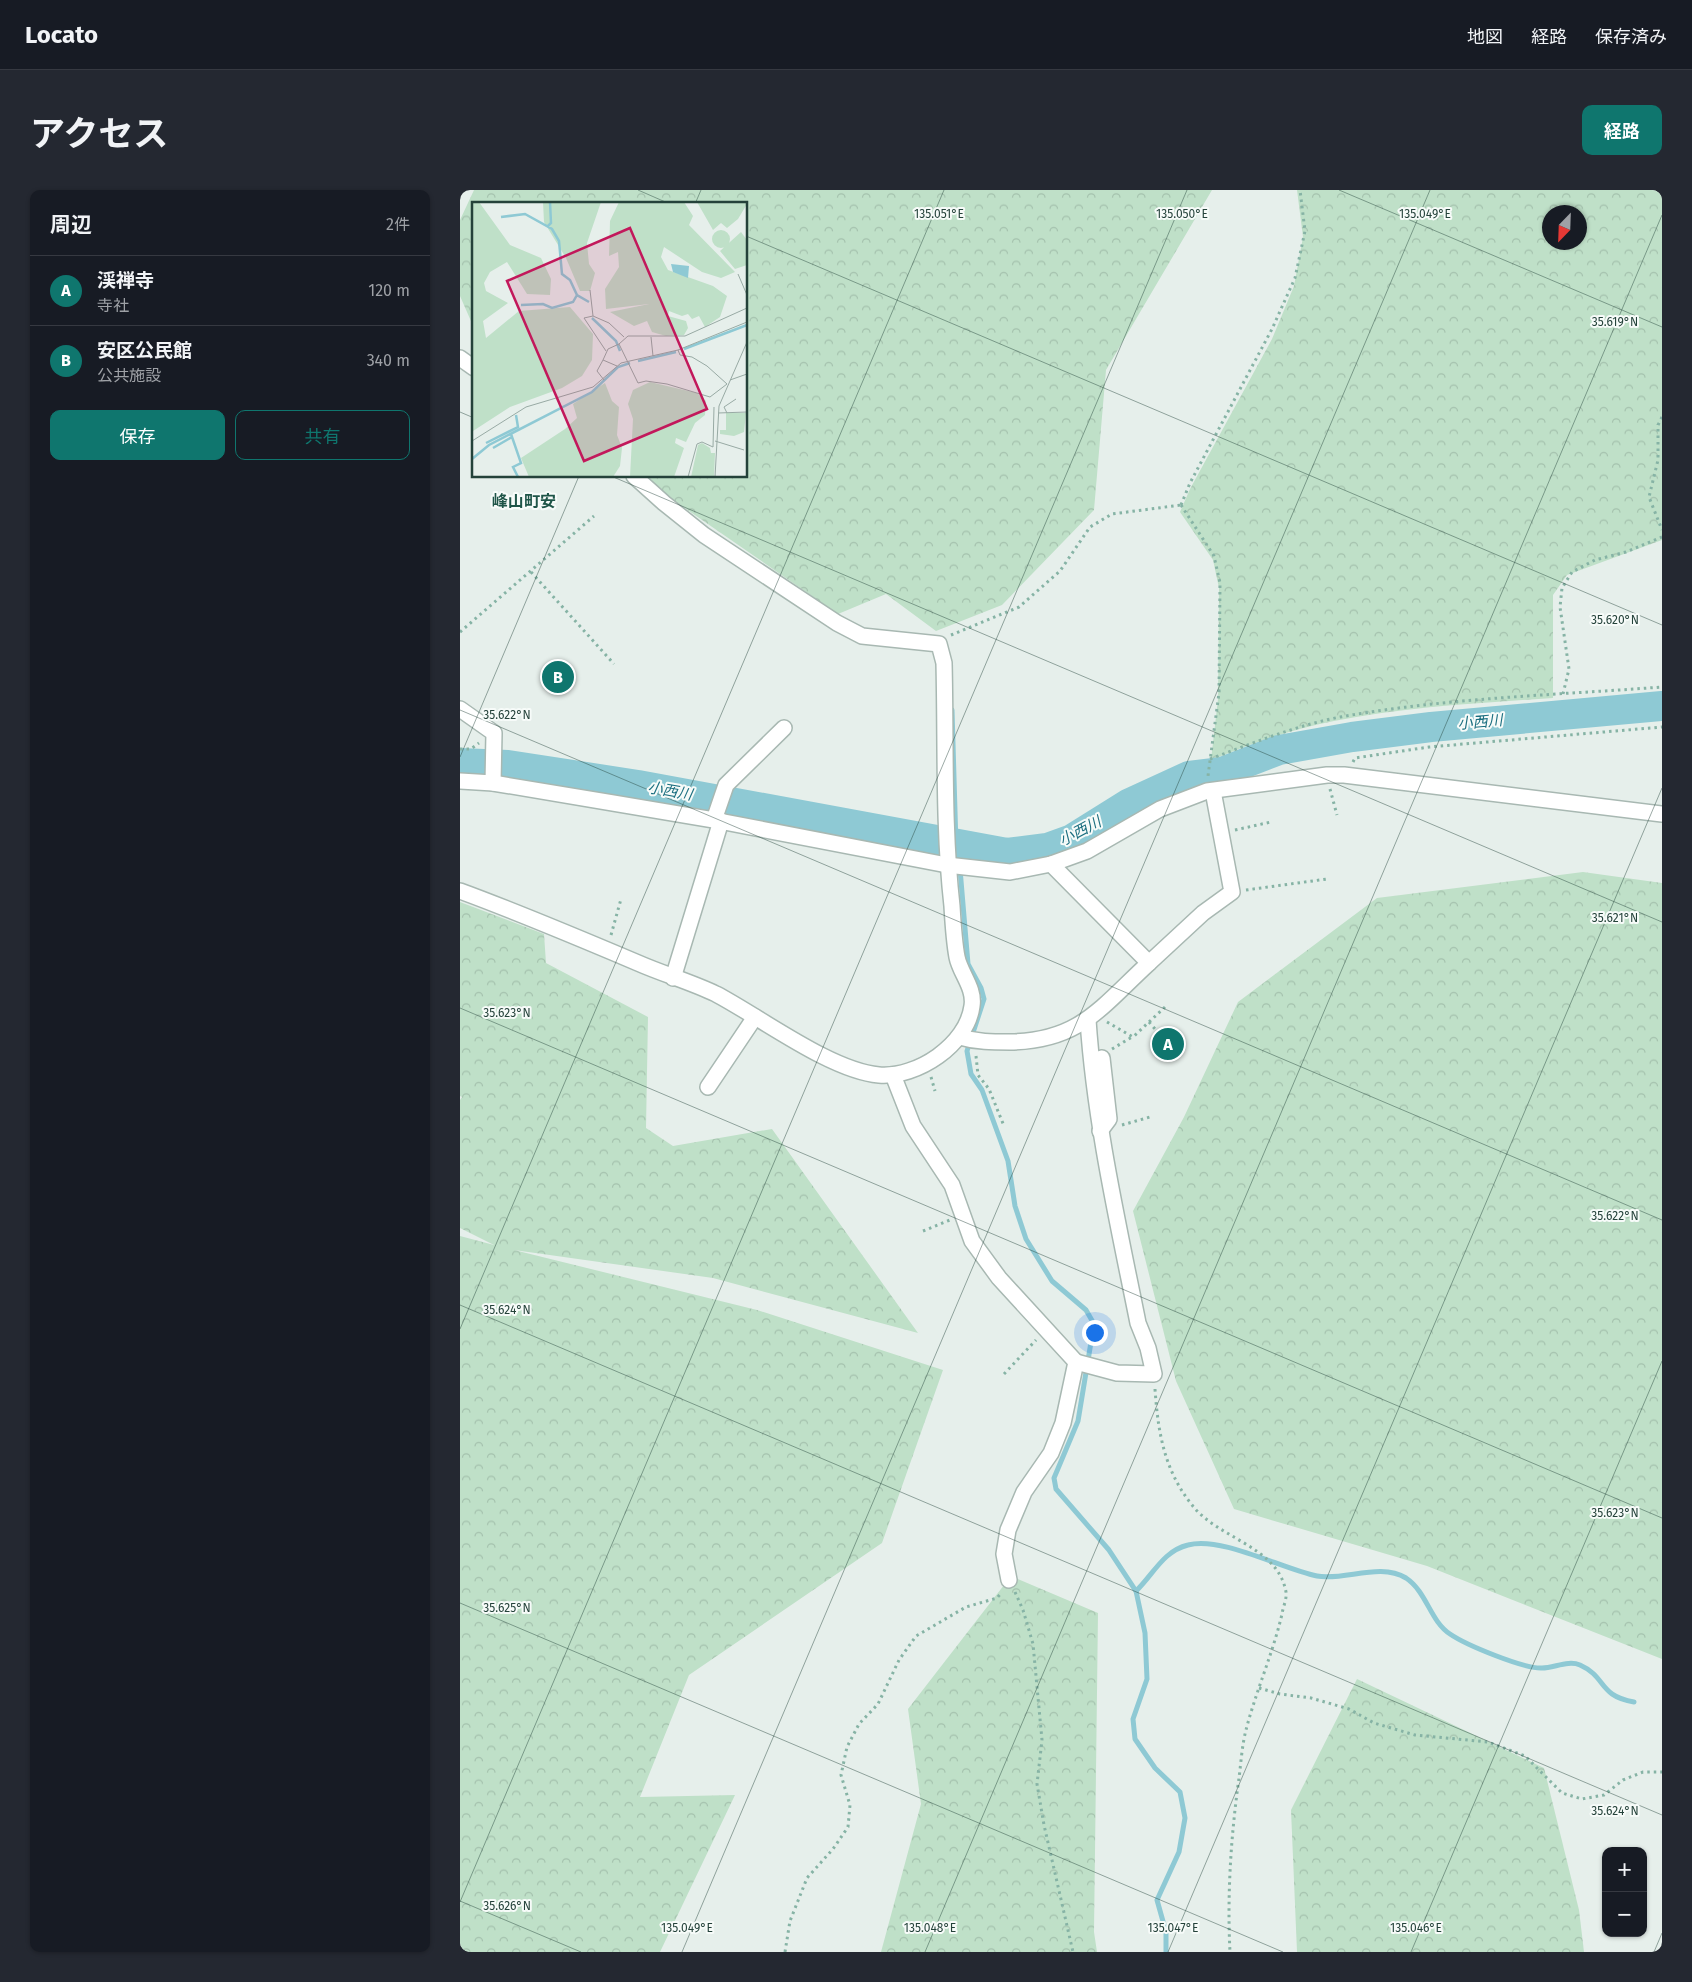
<!DOCTYPE html>
<html lang="ja">
<meta charset="utf-8">
<style>
:root{--surface:#171b24;--page:#242831;--text:#f1f3f6;--muted:#9ea1a6;--line:#363941;--accent:#0f766e}
body{margin:0;font-family:"Fira Sans","Noto Sans JP",sans-serif;background:var(--page);color:var(--text)}
.controls{position:absolute;right:15px;bottom:15px;display:grid;overflow:hidden;border-radius:10px;box-shadow:0 1px 4px #0004}
.controls button{width:45px;height:45px;display:grid;place-items:center;padding:0;border:0;border-bottom:1px solid var(--line);background:var(--surface);color:var(--text);font:25px sans-serif}
.compass{position:absolute;left:1082px;top:15px;width:45px;height:45px;border-radius:50%;background:var(--surface);box-shadow:0 1px 4px #0004;rotate:203deg}
.you{position:absolute;left:634px;top:1142px;width:18px;height:18px;margin:-12px;border:4px solid #fff;border-radius:50%;background:#1a73e8;box-shadow:0 0 0 8px #1a73e833}
.badge{display:grid;place-items:center;width:32px;height:32px;border-radius:50%;background:var(--accent);color:#fff;font-size:16px;font-weight:700}
.pin{position:absolute;translate:-50% -50%;border:2px solid #fff;box-shadow:0 1px 5px #0006}
.list{margin:0;padding:0;list-style:none}
h2{display:flex;justify-content:space-between;align-items:center;height:65px;margin:0;padding:0 20px;font-size:21px}
h2 small{font-size:16px;font-weight:400;color:var(--muted)}
.list li{display:grid;grid-template-columns:32px 1fr auto;gap:15px;align-items:center;box-sizing:border-box;height:70px;padding:0 20px;border-top:1px solid var(--line)}
.list b{display:block;font-size:19px;white-space:nowrap}
.list p{margin:0;font-size:16px;white-space:nowrap;color:var(--muted)}
.list em{font-size:16px;font-style:normal;color:var(--muted)}
.actions{display:flex;gap:10px;padding:15px 20px}
.actions a{flex:1;padding:11px 0;border:1px solid var(--accent);border-radius:10px;text-align:center;font-size:18px;color:var(--accent)}
.actions .main{background:var(--accent);color:#fff}
.map{position:relative;flex:none;width:1202px;height:1762px;overflow:hidden;border-radius:10px}
header{display:flex;align-items:center;gap:30px;box-sizing:border-box;height:70px;padding:0 25px;background:var(--surface);border-bottom:1px solid var(--line)}
header strong{font-size:24px}
nav{display:flex;gap:28px;margin-inline-start:auto;font-size:18px}
.intro{display:flex;align-items:center;justify-content:space-between;box-sizing:border-box;height:120px;padding:0 30px}
h1{margin:0;font-size:35px}
.button{padding:12px 22px;border-radius:10px;background:var(--accent);color:#fff;font-size:18px;font-weight:700}
main{display:flex;gap:30px;padding:0 30px}
aside{flex:1;background:var(--surface);border-radius:10px;box-shadow:0 1px 4px #0004}
.map>svg:first-child{display:block}
.forest{fill:url(#forest-crowns);fill-rule:evenodd}
.lines{fill:none;stroke-linecap:round;stroke-linejoin:round}
.stream{stroke:#8ec9d4;stroke-width:5}
.river{stroke:#8ec9d4;stroke-width:30}
.minor-casing{stroke:#a8b8b2;stroke-width:18}
.path{stroke:#86b3a5;stroke-width:3;stroke-dasharray:2.5 4;stroke-linecap:butt}
.minor{stroke:#fff;stroke-width:15}
.ticks{fill:none;stroke:#24423a;stroke-width:1;stroke-opacity:0.45}
.labels{text-anchor:middle;dominant-baseline:central;stroke-width:4;stroke-linejoin:round;paint-order:stroke}
.water-label{font-size:15px;font-style:italic;fill:#1c6f80;stroke:#f7fbf9}
.quarter-label{font-size:16px;font-weight:bold;fill:#1f5548;stroke:#f7fbf9}
.inset-river{fill:none;stroke:#8ec9d4;stroke-width:2.5}
.inset-road{fill:none;stroke:#98aaa4;stroke-width:1}
.view{fill:#c2185b;fill-opacity:0.15;stroke:#c2185b;stroke-width:2.5}
.inset-edge{fill:none;stroke:#24423a;stroke-width:2.5}
.ticks-label{font-size:12px;text-anchor:middle;fill:#24423a;stroke:#f7fbf9;stroke-width:4;stroke-linejoin:round;paint-order:stroke}
</style>
<header>
<strong>Locato</strong>
<nav><a>地図</a><a>経路</a><a>保存済み</a></nav>
</header>
<div class="intro"><h1>アクセス</h1><a class="button">経路</a></div>
<main>
<aside>
<h2>周辺<small>2件</small></h2>
<ul class="list">
<li><span class="badge">A</span><div><b>渓禅寺</b><p>寺社</p></div><em>120 m</em></li>
<li><span class="badge">B</span><div><b>安区公民館</b><p>公共施設</p></div><em>340 m</em></li>
</ul>
<div class="actions"><a class="main">保存</a><a>共有</a></div>
</aside>
<div class="map">
<svg width="1202" height="1762" viewBox="0 0 1202 1762">
<defs>
<pattern id="forest-crowns" width="20" height="18" patternUnits="userSpaceOnUse" patternTransform="scale(1.25)"><rect width="20" height="18" fill="#bfe0c8"/><path d="M2 6a3 3 0 1 1 6 0M12 15a3 3 0 1 1 6 0" fill="none" stroke="#a4c1ad"/></pattern>
</defs>
<rect width="100%" height="100%" fill="#e6efeb"/>
<g class="forest">
<path d="M14,0h738l-106,180 -12,140 -92,95 -66,26 -50,-37 -48,20 -175,-121 -15,-17h98v-272h-272v124l-14,-32v-76z"/>
<path d="M837,0h365v350l-95,35 -14,20v103c-73,5 -147,9 -219,23 -43,8 -83,23 -123,39l7,-61 1,-111 -6,-28 -33,-48 10,-23 82,-150 22,-53 9,-49zM1090,22h30v30h-30z"/>
<path d="M1123,682l79,11v776l-235,-93 -193,-57 -58,-128 -43,-170 51,-94 54,-115 139,-104z"/>
<path d="M0,712l84,32 2,29 102,54 -2,111 27,18 99,-17 146,204 -205,-55 -199,-28 243,60 186,60 -61,173 -193,132 -49,122 95,-2 -75,157h-200v-716l34,9 -34,-17v-128l2,-3 -2,-1z"/>
<path d="M551,1386l87,37 -4,319 3,20h-216l40,-148 -13,-95z"/>
<path d="M897,1489l187,89 35,142 5,42h-287l-6,-142z"/>
</g>
<g class="lines">
<g class="stream">
<path d="M492,520l4,135"/>
<path d="M498,655l10,119 13,24 3,11 -17,52 4,23 11,16 26,71 7,45 11,33 26,42 34,29 8,14 -16,97 -24,57 2,11 53,61 27,41 9,42 2,46 -14,40 2,20 20,29 25,24 5,26 -6,34 -22,48 9,32v20"/>
<path d="M676,1401c17,-16 27,-40 52,-46 34,-9 94,24 129,31 28,5 63,-14 89,2 21,14 24,43 44,56 16,11 74,35 92,34 12,0 26,-8 38,-3 27,12 18,31 54,37"/>
</g>
<path class="river" d="M0,573l48,2 130,20 369,68 40,-5 25,-9 56,-35 61,-28 33,-4 57,-22 73,-13 79,-10 231,-21"/>
<defs>
<g id="minor">
<path d="M0,168l14,10"/>
<path d="M0,519l34,24 -1,50"/>
<path d="M0,591l33,2 120,20 101,17 233,45 63,7 41,-8 36,-13 73,-42 47,-18 120,-16h17l318,39"/>
<path d="M254,630l12,-35 58,-57"/>
<path d="M591,674l98,99 54,-50 29,-21 -19,-101"/>
<path d="M0,701c60,22 119,47 178,72 25,11 53,19 78,31 44,23 115,77 163,81 38,3 88,-30 93,-69 3,-18 -12,-33 -15,-49 -3,-16 -4,-34 -5,-51 -9,-80 -6,-162 -8,-243l-5,-19 -77,-8 -25,-13 -133,-88 -40,-32 -30,-27"/>
<path d="M213,788l48,-157"/>
<path d="M500,847c17,5 32,5 50,5 70,-1 91,-35 139,-79"/>
<path d="M433,885l20,51 39,59 20,56 27,37 77,84 -13,61 -12,30 -27,39 -16,38 -4,24 5,26"/>
<path d="M248,897l47,-70"/>
<path d="M640,941l9,-12 -7,-61"/>
<path d="M616,1172l41,11 37,1 -6,-26 -10,-25c-20,-100 -43,-200 -50,-303"/>
</g>
</defs>
<use href="#minor" class="minor-casing"/>
<g class="path">
<path d="M1202,227l-4,8v35l-9,37 13,33"/>
<path d="M721,315l9,-22 82,-154 23,-51 10,-47 -5,-41"/>
<path d="M721,315l33,51 6,27 -1,110 -11,83"/>
<path d="M71,382l83,92"/>
<path d="M0,442l134,-116"/>
<path d="M491,445l68,-28 41,-36 30,-44 22,-13 69,-9"/>
<path d="M1103,504l6,-25 -9,-62 2,-19 10,-16 23,-12 31,-8 36,-15"/>
<path d="M0,559h11l8,-6"/>
<path d="M750,569c43,-16 85,-33 130,-42 106,-19 215,-22 322,-30"/>
<path d="M893,572l2,-4 74,-11 233,-20"/>
<path d="M870,599l7,26"/>
<path d="M775,640l36,-8"/>
<path d="M786,700l81,-11"/>
<path d="M151,745l10,-36"/>
<path d="M647,832l26,15 32,-30"/>
<path d="M689,832l6,7"/>
<path d="M652,859l20,-12"/>
<path d="M516,866l2,19 11,14 15,37"/>
<path d="M471,887l4,14"/>
<path d="M662,935l28,-8"/>
<path d="M463,1041l27,-11"/>
<path d="M544,1184l32,-34"/>
<path d="M695,1199c3,43 9,81 37,116 26,34 86,41 94,87 1,7 -3,15 -4,22 -9,39 -26,77 -36,116 -4,15 -5,33 -7,48 -8,57 -12,117 -9,174"/>
<path d="M555,1402l8,18 10,34 9,96 -5,44 7,41 29,127"/>
<path d="M799,1498l21,6 31,4 38,11 25,14 41,12 73,7 37,14 37,37 20,6 22,-4 19,-15 20,-8h19"/>
<path d="M325,1762l5,-31 17,-43 26,-29 15,-22 2,-22 -9,-30 6,-28 12,-23 19,-20 21,-44 17,-24 50,-29 31,-9 5,-6"/>
</g>
<use href="#minor" class="minor"/>
</g>
<path class="ticks" d="M178,0l32,14M879,0l323,137M235,14l6,-14M286,46l916,389M0,222l14,6M151,286l1051,446M0,520l1202,510M0,567l119,-281M0,818l1202,510M0,1115l1202,510M0,1139l484,-1139M0,1413l823,349M0,1711l121,51M0,1712l727,-1712M222,1762l748,-1762M465,1762l737,-1737M708,1762l494,-1164M951,1762l251,-591M1194,1762l8,-19"/>
<g class="labels">
<g class="water-label">
<text transform="translate(1020 532) rotate(-5)">小西川</text>
<text transform="translate(210 601) rotate(10)">小西川</text>
<text transform="translate(620 641) rotate(-28)">小西川</text>
</g>
<g class="quarter-label">
<text x="64" y="311">峰山町安</text>
</g>
</g>
<g transform="translate(12 12)">
<rect width="275" height="275" fill="#e6efeb"/>
<path d="M0,0h7l31,43 31,13 10,21 -1,16 -23,-1 -20,-32 -17,10 -6,11 2,8 22,12 -25,18 3,17 33,-27 51,-4 23,27 -1,26 -10,16 -20,12 -52,19 -37,24zM71,0h58l-14,41 2,21 6,9 -5,18h-10l-14,-33 -22,-36zM147,0h65l9,14 -4,9 46,47 -14,6 -19,-6 -38,-25 -3,10 7,13 45,16 14,10 -7,21 -15,10 -6,-11 -7,3 -4,-5 -6,2 -13,-5 -1,5 18,5 2,7 -4,7 -18,1 -14,-4 -5,-11 -13,5 -24,-14 39,-8 -43,5 -1,-20 14,-22 -1,-15 -9,4 1,-35zM225,0h49l1,2 -9,15 -11,9 -6,-5 -8,7zM178,180l47,11 9,8 -1,14 -10,8 -9,19 -10,-4 -1,5 9,5 -10,29h-44l3,-58 -5,-15 5,-14zM133,181l7,18 7,6 -2,28 5,13 -2,18 -7,11h-84l-8,-19 44,-29 12,-11 -4,-14zM230,241l8,5 1,5h4l-1,24h-23l7,-32z" fill="#bfe0c8"/>
<path d="M240 37a9 9 0 1 1 18 0a9 9 0 1 1-18 0ZM269,30l6,8v25l-12,4 -15,-18zM254,211h20l-2,19 -10,4 -14,-2v-4h6z" fill="#bfe0c8"/>
<path d="M199,62l18,2 -1,12 -15,-6z" fill="#8ec9d4"/>
<path class="inset-river" d="M29,15l24,-3 27,15 7,12 3,33 8,6 7,15 12,7M75,25l4,-4 -1,-21M49,103l22,-1 9,4 21,-6 4,-7M120,116l24,23 4,10M212,147l63,-24M166,159l38,-9M39,232l10,29 -8,4 5,10M14,241l32,-16 -2,-12M21,246l19,-11M0,257l17,-14 103,-53 26,-25 12,-4"/>
<path class="inset-road" d="M266,72l9,21M118,88l3,26 16,7 15,14M121,114l-9,2 22,33M179,135l2,19M206,148l2,5 12,2 15,9 20,18M131,158l5,-11 11,-5M132,178l-7,-9 6,-11 14,6M258,178l17,-6M255,182l-17,13 -43,-13 -21,-3 -8,2 -19,-39 9,-8h57l62,-28M246,211l29,-1M255,211l-3,-6 12,-8M275,222v18M0,239l54,-34 67,-20 28,-24 57,-13 69,-28M243,239l29,9M216,275l9,-33 5,-2 11,5 1,-40M243,275l4,-71 28,-64"/>
<path class="view" d="M158,26l77,181 -123,52 -77,-180z"/>
<rect width="275" height="275" class="inset-edge"/>
</g>
<g class="ticks-label">
<text x="722" y="28">135.050°E</text>
<text x="965" y="28">135.049°E</text>
<text x="479" y="28">135.051°E</text>
<text x="1155" y="136">35.619°N</text>
<text x="1155" y="434">35.620°N</text>
<text x="47" y="529">35.622°N</text>
<text x="1155" y="732">35.621°N</text>
<text x="47" y="827">35.623°N</text>
<text x="1155" y="1030">35.622°N</text>
<text x="47" y="1124">35.624°N</text>
<text x="1155" y="1327">35.623°N</text>
<text x="47" y="1422">35.625°N</text>
<text x="1155" y="1625">35.624°N</text>
<text x="47" y="1720">35.626°N</text>
<text x="227" y="1742">135.049°E</text>
<text x="470" y="1742">135.048°E</text>
<text x="713" y="1742">135.047°E</text>
<text x="956" y="1742">135.046°E</text>
</g>
</svg>
<div class="controls">
<button>+</button>
<button>−</button>
</div>
<svg class="compass" viewBox="-18 -18 36 36"><path d="M0-13l5 13h-10z" fill="#e53935"/><path d="M0 13l5-13h-10z" fill="#9ea1a6"/></svg>
<div class="you"></div>
<div class="pin badge" style="left:708px;top:854px">A</div>
<div class="pin badge" style="left:98px;top:487px">B</div>
</div>
</main>
